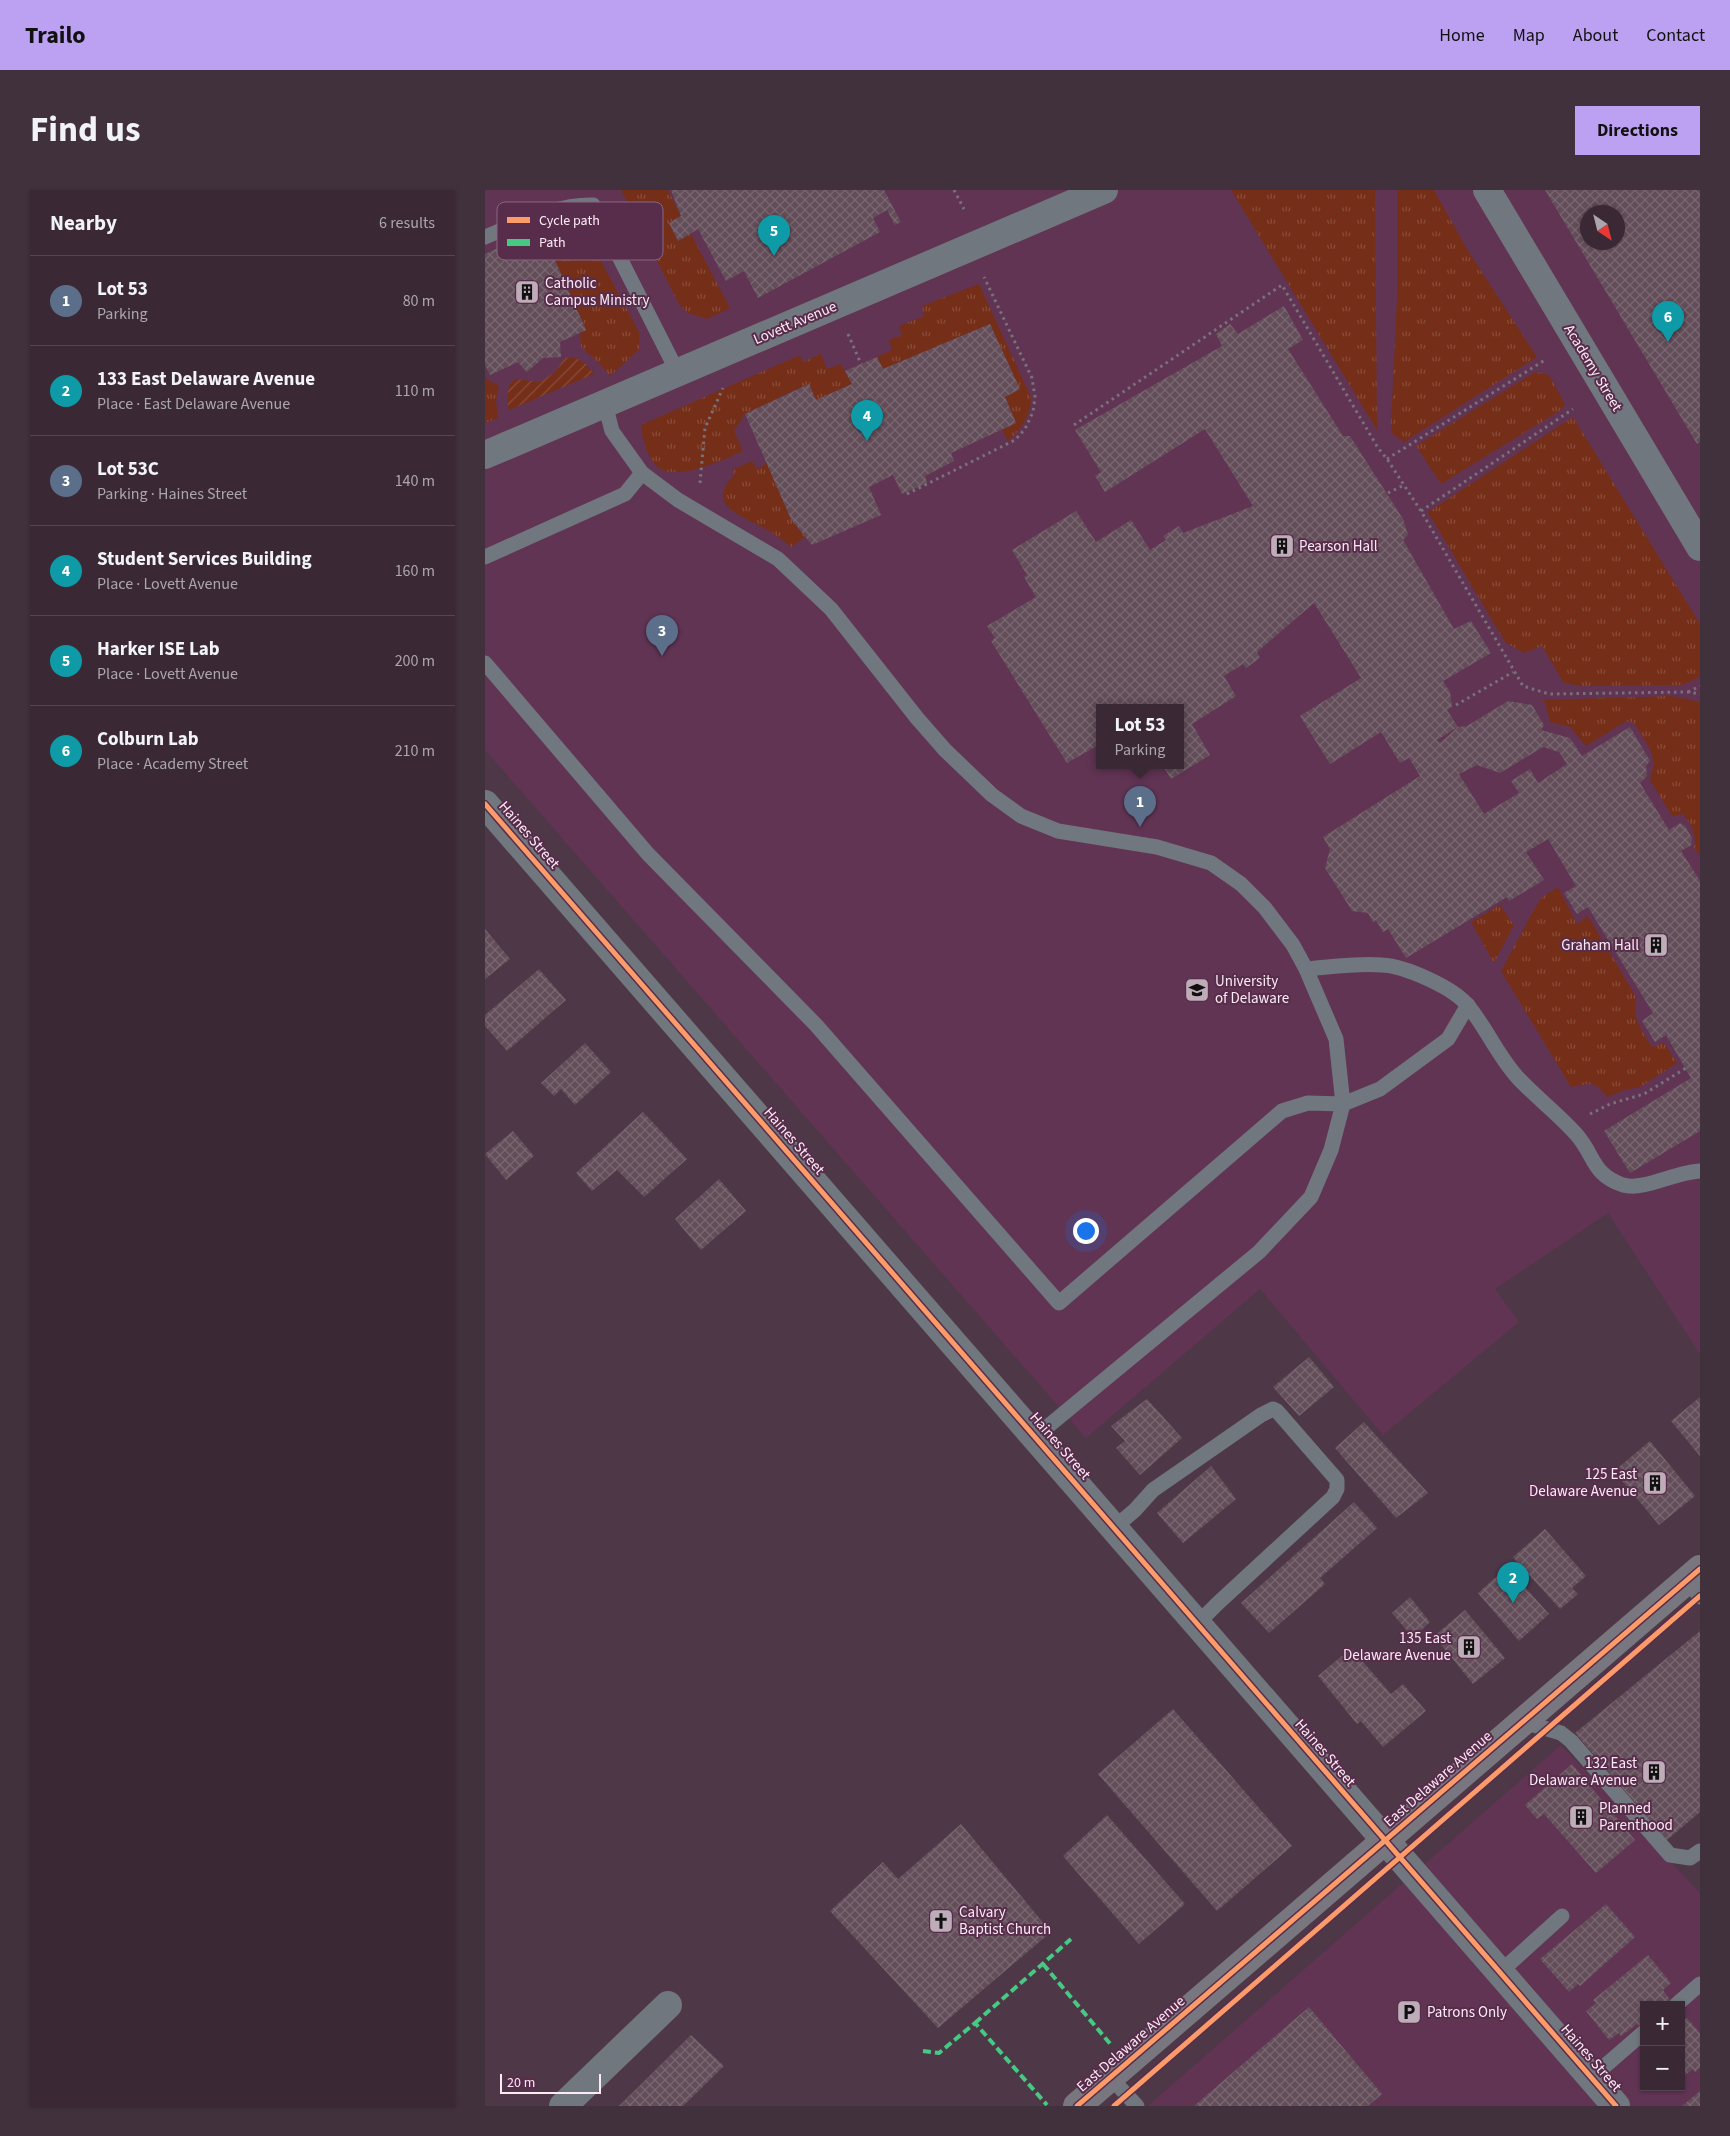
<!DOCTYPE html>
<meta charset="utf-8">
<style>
:root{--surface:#3a2935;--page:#41313d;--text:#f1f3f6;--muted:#aba6ad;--line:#544550;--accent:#bca0f2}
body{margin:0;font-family:"Source Sans 3",sans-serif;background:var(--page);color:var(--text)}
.controls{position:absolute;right:15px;bottom:15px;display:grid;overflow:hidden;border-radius:0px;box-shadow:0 1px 4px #0004}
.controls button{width:45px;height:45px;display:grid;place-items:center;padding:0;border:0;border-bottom:1px solid var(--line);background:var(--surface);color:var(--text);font:25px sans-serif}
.compass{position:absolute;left:1095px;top:15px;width:45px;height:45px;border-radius:50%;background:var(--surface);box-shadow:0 1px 4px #0004;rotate:145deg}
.scale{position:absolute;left:15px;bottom:12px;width:101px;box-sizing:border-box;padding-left:5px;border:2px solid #fcebf6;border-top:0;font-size:14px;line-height:18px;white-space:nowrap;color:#fcebf6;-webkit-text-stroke:4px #582d4b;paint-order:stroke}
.you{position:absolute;left:600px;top:1040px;width:18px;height:18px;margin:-12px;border:4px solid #fff;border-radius:50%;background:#1a73e8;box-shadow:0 0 0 8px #1a73e833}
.badge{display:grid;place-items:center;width:32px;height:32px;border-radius:50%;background:var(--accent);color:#fff;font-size:16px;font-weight:700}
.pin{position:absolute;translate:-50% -41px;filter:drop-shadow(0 1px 2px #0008)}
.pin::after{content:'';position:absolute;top:26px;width:18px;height:15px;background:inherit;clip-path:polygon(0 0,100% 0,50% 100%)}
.popup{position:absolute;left:611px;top:514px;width:88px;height:65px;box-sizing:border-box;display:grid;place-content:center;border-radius:0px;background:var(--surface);filter:drop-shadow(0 1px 4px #0005);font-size:16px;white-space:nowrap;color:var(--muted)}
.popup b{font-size:19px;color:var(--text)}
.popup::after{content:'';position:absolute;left:50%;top:100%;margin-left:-10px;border:10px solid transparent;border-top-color:var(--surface)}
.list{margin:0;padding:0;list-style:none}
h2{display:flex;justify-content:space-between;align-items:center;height:65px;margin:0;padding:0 20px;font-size:21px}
h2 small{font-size:16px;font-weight:400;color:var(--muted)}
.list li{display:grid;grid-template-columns:32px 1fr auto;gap:15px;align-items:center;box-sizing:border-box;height:90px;padding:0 20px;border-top:1px solid var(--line)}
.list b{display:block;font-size:19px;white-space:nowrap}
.list p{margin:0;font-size:16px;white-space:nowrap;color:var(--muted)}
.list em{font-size:16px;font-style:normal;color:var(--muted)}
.map{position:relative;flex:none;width:1215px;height:1916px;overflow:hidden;border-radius:0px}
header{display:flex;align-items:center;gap:30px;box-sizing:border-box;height:70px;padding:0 25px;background:var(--accent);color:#111}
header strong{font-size:24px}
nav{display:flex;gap:28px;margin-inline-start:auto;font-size:18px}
.intro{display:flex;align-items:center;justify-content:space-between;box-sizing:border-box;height:120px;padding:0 30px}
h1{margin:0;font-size:35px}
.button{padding:12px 22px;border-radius:0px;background:var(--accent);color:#111;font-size:18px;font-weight:700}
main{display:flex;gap:30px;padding:0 30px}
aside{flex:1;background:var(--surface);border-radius:0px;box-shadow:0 1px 4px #0004}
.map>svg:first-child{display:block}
.built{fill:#613454;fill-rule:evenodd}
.grass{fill:url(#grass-tufts)}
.garden{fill:url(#garden-furrows)}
.building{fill:url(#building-cross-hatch);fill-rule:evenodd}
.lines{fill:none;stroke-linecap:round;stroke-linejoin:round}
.path{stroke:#77727b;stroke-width:3;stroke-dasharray:2.5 4;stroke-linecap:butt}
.lane{stroke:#71777e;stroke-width:15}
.street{stroke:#71777e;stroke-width:28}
.primary{stroke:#787780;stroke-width:28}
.quiet{stroke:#46c982;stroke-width:4;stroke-dasharray:8 4;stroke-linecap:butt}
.cycleway-casing{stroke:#582d4b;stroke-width:8}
.cycleway{stroke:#fa9b69;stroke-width:5}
.labels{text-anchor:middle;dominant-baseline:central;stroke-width:4;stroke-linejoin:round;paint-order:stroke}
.poi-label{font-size:15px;fill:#fcebf6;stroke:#582d4b;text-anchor:start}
.street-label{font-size:15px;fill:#fcebf6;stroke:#582d4b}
.key{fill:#582d4b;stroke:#89667e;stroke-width:1}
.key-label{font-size:14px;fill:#fcebf6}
</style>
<header>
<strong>Trailo</strong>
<nav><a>Home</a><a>Map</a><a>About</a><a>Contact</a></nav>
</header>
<div class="intro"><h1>Find us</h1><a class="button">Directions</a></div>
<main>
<aside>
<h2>Nearby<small>6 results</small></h2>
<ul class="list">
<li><span class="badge" style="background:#5c6f8a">1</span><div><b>Lot 53</b><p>Parking</p></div><em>80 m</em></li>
<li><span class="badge" style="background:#0f9aa8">2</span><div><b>133 East Delaware Avenue</b><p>Place · East Delaware Avenue</p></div><em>110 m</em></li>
<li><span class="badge" style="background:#5c6f8a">3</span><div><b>Lot 53C</b><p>Parking · Haines Street</p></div><em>140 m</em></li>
<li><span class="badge" style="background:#0f9aa8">4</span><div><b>Student Services Building</b><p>Place · Lovett Avenue</p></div><em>160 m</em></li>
<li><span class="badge" style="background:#0f9aa8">5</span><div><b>Harker ISE Lab</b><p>Place · Lovett Avenue</p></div><em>200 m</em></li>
<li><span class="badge" style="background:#0f9aa8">6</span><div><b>Colburn Lab</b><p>Place · Academy Street</p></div><em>210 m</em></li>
</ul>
</aside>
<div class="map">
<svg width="1215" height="1916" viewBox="0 0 1215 1916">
<defs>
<pattern id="grass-tufts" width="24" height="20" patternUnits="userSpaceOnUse" patternTransform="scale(1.25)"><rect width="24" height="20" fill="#752e18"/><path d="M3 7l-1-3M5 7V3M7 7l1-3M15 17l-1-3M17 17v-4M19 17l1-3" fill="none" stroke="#8a4c3a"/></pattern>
<pattern id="garden-furrows" width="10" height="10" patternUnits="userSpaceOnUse" patternTransform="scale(1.25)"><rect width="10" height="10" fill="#752e18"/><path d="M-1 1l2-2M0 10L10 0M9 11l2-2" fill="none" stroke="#8a4c3a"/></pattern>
<pattern id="building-cross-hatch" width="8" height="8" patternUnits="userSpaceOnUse" patternTransform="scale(1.25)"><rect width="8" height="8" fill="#624d58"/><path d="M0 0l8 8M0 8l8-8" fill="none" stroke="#796771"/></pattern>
</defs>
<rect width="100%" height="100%" fill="#4e3747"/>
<g class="built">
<path d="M0,0h1215v1164l-92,-141 -113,76 24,33 -136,113 -123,-146 -174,149 -601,-688zM1102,22h30v30h-30zM615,518h80v58h-80z"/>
<path d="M1076,1555l139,148v213h-552zM1159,1815h37v82h-37z"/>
</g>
<g class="grass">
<path d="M136,0h47l13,26 -12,7 9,18 13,-7 39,74 -23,11 -19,-6 -8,-7z"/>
<path d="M746,0h144l2,240z"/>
<path d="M912,0h37l33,59 70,108 -133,85 -12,-9 -1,-8 6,-128z"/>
<path d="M85,35l9,2 7,6 53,99v18l-29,26 -11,-13 -18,-16 -1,-14 6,-4 -45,-100 14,2z"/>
<path d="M494,94l52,113c0,19 -10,32 -23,44l-6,-11 14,-7 -11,-26 14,-8 -29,-65 -107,45 -6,-12 15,-7 -3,-10 13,-5 -3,-9 25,-10 -2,-10z"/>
<path d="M336,164l6,15 14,-5 11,20 -36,16 -8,-16 -63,30 -11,17 9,20c-19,9 -57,26 -78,20 -16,-5 -23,-32 -24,-46l159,-70 3,7z"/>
<path d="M1050,182l14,3 16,29 -4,6 -120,74 -25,-38z"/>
<path d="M0,188l14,8 -3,15 2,17 -13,5z"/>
<path d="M1088,227l127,207v53l-18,8 -101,1 -17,-3 -22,-37 -18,7 -19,-11 -77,-130z"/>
<path d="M267,271l5,8 10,-6 24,56 14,18 -14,10c-6,-5 -12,-10 -19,-14 -11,-8 -44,-20 -48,-32 -4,-10 4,-20 11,-27l-3,-4z"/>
<path d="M1186,506l29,6v154l-6,-8c3,-15 -2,-22 -11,-34l-11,2 -22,-36 4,-17 -4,-14 -16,-26 -8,-2 -40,25 -16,-19 -20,-5 -5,-20 -4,-2z"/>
<path d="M1073,697l19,37 11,-8 48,81c-4,22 5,32 16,50l12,-4 13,20 -37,24 -16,3 -17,7c-14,-17 -14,-14 -36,-10l-70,-116 30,-56 10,-17z"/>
<path d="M1015,715l14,20 -20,38 -23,-41z"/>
</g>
<path class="garden" d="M89,167l11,6 9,11 -85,36 -2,-9 2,-16 6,-6 25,3 15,-10 10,-14z"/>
<g class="building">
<path d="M186,0h213l17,32 -6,3 -8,-15 -14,8 7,14 -122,66 -14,-27 -18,10 -28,-52 -20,12 -9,-18 12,-7z"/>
<path d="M1060,0h155v252l-3,2zM1102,22h30v30h-30z"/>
<path d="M56,39l45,101 -26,12 1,15 -18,1 -16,14 -9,-10 -28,13 -5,-10v-111z"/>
<path d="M799,116l19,34 -15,9 55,87h7l53,83 5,16 -5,5 51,89 17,-8 20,32 -48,28 7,11 2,15 -5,3 11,17 -21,13 3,3 18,-16 9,-1 41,-25 24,4 12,20 -3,5 29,8 12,18 48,-29 20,34 -4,5 1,10 -7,7 29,47 11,-7 5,3 7,12 -1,7 -10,6 19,30v250l-70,42 -26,-42 87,-53 -25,-43 -11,7 -13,-21 11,-8 -65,-106 -11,7 -13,-21 12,-7 -28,-47 -22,13 18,28 -35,21 -2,-4 -101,61 -18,-29 -5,3 -7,-12 -3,2 -5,-9 -16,-2 -27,-43 5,-19 -7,-12 97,-61 -11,-18 -9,5 -19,-31 -51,32 -30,-48 61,-38 -47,-75 -57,49 3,6 -14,10 -3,-4 -19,12 12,20 -44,28 18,31 -39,24 -8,-13h17v-58h-80v36l-33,19 -76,-122 4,-3 -8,-12 49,-29 -12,-20 3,-2 -15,-25 64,-39 20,31 35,-22 19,30 16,-10 -3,-4 16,-10 4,7 70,-27 -48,-77 -100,63 -10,-16 6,-4 -26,-42 147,-84 -6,-12 14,-10 8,10zM1058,557l16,5 8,12 -29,19 -8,-14 -19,12 8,12 -35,21 -25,-40 18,-9 23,8z"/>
<path d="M505,134l30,65 -15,8 11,26 -65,30 3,8 -29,15 2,7 -25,11 -9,-19 -24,12 12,28 -69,30 -21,-26 -46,-105 64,-30 7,16 36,-16 -7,-13 32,-14 6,12z"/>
<path d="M0,739l25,30 -25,20z"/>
<path d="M54,779l27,31 -59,51 -22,-25v-11z"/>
<path d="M100,853l26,29 -36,33 -14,-16 -7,7 -13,-13z"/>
<path d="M158,922l44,47 -43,38 -27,-27 -25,21 -16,-18z"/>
<path d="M28,941l21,25 -28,24 -21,-26z"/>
<path d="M234,989l27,32 -45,39 -26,-31z"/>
<path d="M824,1167l25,30 -35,29 -26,-29z"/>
<path d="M1215,1207v59l-29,-35z"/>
<path d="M662,1209l35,39 -42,37 -24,-27 9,-7 -14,-15z"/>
<path d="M879,1232l64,71 -32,25 -61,-70z"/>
<path d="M1165,1251l45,55 -36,29 -45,-54z"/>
<path d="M726,1276l25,33 -53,44 -26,-30z"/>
<path d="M869,1312l23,26 -57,50 5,6 -56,49 -28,-30z"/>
<path d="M1060,1339l41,47 -14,12 6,6 -18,15 -47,-52z"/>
<path d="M1022,1377l42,47 -30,27 -41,-48z"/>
<path d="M925,1407l20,25 -17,16 -21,-25z"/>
<path d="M980,1420l40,48 -32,26 -39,-48z"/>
<path d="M1215,1441v181l-33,28 -92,-107z"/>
<path d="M866,1458l40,46 12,-10 23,27 -43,36 -22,-26 -4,3 -39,-48z"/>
<path d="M688,1519l119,137 -75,65 -119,-137z"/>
<path d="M1087,1574l63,76 -39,33 -52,-59 -7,5 -12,-14z"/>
<path d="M622,1625l78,89 -46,40 -76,-88z"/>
<path d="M476,1634l90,108 -113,96 -108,-117 53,-49 15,17z"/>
<path d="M1121,1714l29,33 -55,49 -2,-2 -9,8 -29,-33z"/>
<path d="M1163,1765l23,28 -8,7 7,10 -6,5h-20v17l-6,4 -1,-2 -16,12 -2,-3 -10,7 -23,-29 10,-8 -3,-3z"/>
<path d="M824,1817l73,87 -14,12h-174z"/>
<path d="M1202,1828l13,15v35l-5,4 -2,-3 -12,9v-55z"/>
<path d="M206,1845l33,31 -41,40h-64z"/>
<path d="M1215,1901v15h-18z"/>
</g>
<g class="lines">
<g class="path">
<path d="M469,0l10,19"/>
<path d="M363,144l13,30"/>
<path d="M589,235l208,-140 96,163 9,11 34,52 102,175 26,8 139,-2 12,2"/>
<path d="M902,269l158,-99"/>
<path d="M215,293l5,-55 18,-40"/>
<path d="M903,303l16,-8"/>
<path d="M422,304l108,-54 10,-11 8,-17 2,-15 -3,-19 -48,-101"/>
<path d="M936,321l152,-102"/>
<path d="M1203,502l12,-6"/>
<path d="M971,515l57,-33"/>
<path d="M1105,924l20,-10 34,-10 42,-26"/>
</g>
<g class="lane">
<path d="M0,47c35,-14 71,-33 108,-32l85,168"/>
<path d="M120,214l7,27 30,42 36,27 100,59 53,50 86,109 28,32 47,45 29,21 37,15 99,16 54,16 30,21 24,24 28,37 13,24 30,70 7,65 -12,46 -20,47 -52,55 -224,185"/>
<path d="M0,367l140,-63 17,-21"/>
<path d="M0,473l163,191 168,171 243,278 223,-192 26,-8 35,1 37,-15 68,-50 20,-34"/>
<path d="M821,779c25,-2 51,-6 76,-4 23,1 73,23 87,42 18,22 30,51 50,72 18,19 39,35 57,55 19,21 15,40 47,51 21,6 52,-13 77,-14"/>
<path d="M629,1338l21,-18 18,-20 108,-75 12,-6 4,2 60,69v9l-4,8 -116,107 -20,20"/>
<path d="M1202,1391l13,16"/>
<path d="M1038,1532l38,11 10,8 99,114 20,3 10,-7"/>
<path d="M1014,1783l63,-57"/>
<path d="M1191,1815l24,-21"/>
<path d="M626,1888l26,28"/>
<path d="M1106,1888l53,-46"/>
</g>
<g class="street">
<path d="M1002,0l213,357"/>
<path d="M0,265l619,-265"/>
<path d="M0,614c379,432 752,870 1131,1302"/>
<path d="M78,1916l105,-101"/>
</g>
<path class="primary" d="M592,1916l623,-537"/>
<g class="quiet">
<path d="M558,1774l69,82"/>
<path d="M490,1833l96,-84"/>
<path d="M438,1861l16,2 36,-30 72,82"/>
</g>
<defs>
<g id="cycleway">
<path d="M0,614c379,432 752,870 1131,1302"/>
<path d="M592,1916l623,-537"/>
<path d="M629,1916l586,-510"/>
</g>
</defs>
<use href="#cycleway" class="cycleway-casing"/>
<use href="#cycleway" class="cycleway"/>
</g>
<defs>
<symbol id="building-square" viewBox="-11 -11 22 22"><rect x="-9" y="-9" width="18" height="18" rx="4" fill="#bfacb9" stroke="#582d4b"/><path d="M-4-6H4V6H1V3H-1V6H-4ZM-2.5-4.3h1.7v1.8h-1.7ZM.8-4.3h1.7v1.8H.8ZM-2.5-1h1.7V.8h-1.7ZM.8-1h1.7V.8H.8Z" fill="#111"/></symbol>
<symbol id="university-square" viewBox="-11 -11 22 22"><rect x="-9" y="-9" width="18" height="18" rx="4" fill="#bfacb9" stroke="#582d4b"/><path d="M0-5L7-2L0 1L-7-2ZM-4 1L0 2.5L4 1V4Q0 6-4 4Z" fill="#111"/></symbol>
<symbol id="church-square" viewBox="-11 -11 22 22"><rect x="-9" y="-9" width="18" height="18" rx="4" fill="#bfacb9" stroke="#582d4b"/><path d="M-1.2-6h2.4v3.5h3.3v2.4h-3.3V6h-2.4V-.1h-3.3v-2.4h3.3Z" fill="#111"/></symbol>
<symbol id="parking-square" viewBox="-11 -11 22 22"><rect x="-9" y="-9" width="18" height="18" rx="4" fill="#bfacb9" stroke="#582d4b"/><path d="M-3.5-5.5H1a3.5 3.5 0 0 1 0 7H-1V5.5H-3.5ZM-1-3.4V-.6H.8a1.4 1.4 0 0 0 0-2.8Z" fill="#111"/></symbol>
</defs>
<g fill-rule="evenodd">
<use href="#building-square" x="28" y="88" width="28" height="28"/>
<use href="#building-square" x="783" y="342" width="28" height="28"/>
<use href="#building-square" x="1157" y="741" width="28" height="28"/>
<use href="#university-square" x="698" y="786" width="28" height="28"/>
<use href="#building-square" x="1156" y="1279" width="28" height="28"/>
<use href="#building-square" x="970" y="1443" width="28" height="28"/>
<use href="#building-square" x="1155" y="1568" width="28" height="28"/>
<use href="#building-square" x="1082" y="1613" width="28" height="28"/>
<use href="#church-square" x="442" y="1717" width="28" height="28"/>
<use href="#parking-square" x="910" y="1808" width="28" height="28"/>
</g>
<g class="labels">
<g class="poi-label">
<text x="60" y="93">Catholic<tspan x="60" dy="17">Campus Ministry</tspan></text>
<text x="814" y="356">Pearson Hall</text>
<text x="1154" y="755" text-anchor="end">Graham Hall</text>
<text x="730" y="791">University<tspan x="730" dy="17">of Delaware</tspan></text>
<text x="1152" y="1284" text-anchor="end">125 East<tspan x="1152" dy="17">Delaware Avenue</tspan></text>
<text x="966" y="1448" text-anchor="end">135 East<tspan x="966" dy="17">Delaware Avenue</tspan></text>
<text x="1152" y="1573" text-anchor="end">132 East<tspan x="1152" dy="17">Delaware Avenue</tspan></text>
<text x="1114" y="1618">Planned<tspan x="1114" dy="17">Parenthood</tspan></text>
<text x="474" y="1722">Calvary<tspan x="474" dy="17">Baptist Church</tspan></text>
<text x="942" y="1822">Patrons Only</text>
</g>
<g class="street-label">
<text transform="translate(310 133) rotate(-23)">Lovett Avenue</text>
<text transform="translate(1108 178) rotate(59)">Academy Street</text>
<text transform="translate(44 645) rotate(49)">Haines Street</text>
<text transform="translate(309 951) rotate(49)">Haines Street</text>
<text transform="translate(575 1256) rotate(49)">Haines Street</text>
<text transform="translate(840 1563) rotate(49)">Haines Street</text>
<text transform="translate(953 1589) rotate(-41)">East Delaware Avenue</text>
<text transform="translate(646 1854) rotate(-41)">East Delaware Avenue</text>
<text transform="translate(1106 1868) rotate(49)">Haines Street</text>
</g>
</g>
<rect x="12" y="12" width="166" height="58" rx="8" class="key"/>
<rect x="22" y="27" width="23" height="6" fill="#fa9b69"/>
<rect x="22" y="49" width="23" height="7" fill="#46c982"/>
<g class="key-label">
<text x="54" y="35">Cycle path</text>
<text x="54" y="57">Path</text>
</g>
</svg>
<div class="controls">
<button>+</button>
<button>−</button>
</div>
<svg class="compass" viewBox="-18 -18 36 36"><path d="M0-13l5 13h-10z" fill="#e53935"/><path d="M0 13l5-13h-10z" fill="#aba6ad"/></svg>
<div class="scale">20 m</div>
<div class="you"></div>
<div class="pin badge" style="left:655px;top:637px;background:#5c6f8a">1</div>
<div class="popup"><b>Lot 53</b>Parking</div>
<div class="pin badge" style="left:1028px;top:1413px;background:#0f9aa8">2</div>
<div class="pin badge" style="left:177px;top:466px;background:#5c6f8a">3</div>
<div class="pin badge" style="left:382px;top:251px;background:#0f9aa8">4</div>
<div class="pin badge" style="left:289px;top:66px;background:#0f9aa8">5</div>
<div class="pin badge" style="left:1183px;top:152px;background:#0f9aa8">6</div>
</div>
</main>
